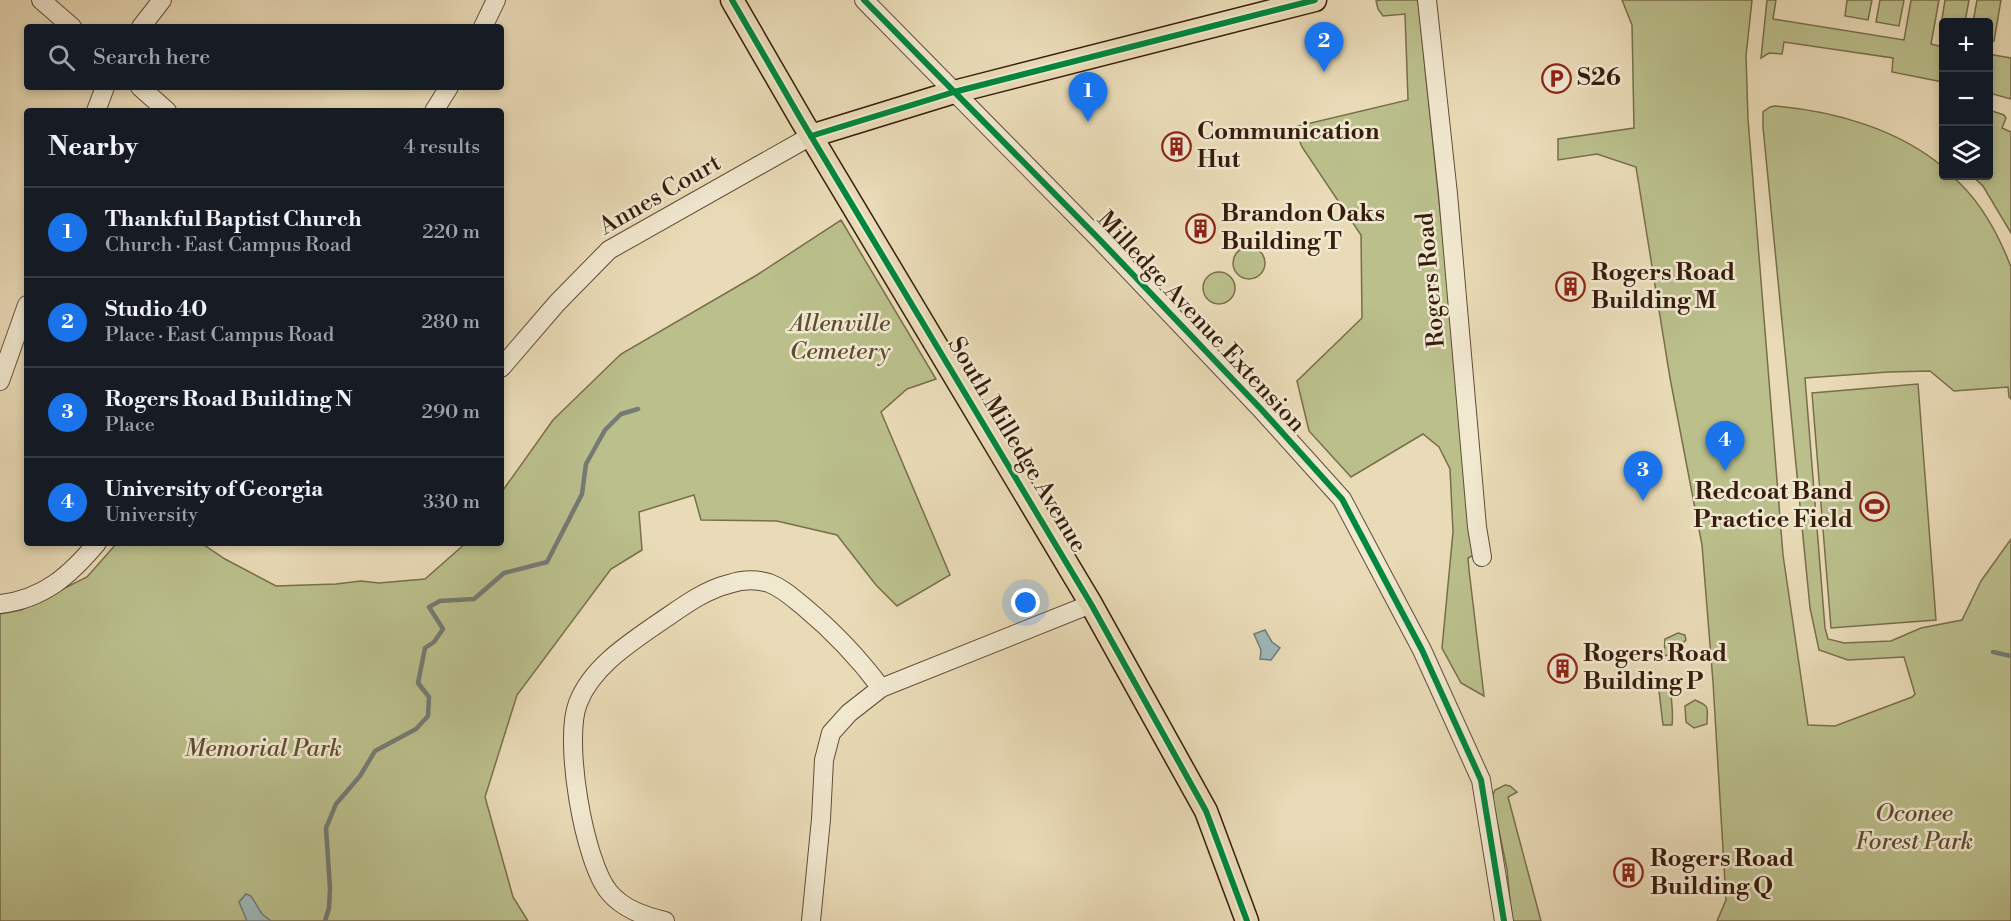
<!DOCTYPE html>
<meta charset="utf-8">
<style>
:root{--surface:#171b24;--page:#242831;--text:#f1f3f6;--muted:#9ea1a6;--line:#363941;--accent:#1a73e8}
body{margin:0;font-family:"Libre Bodoni",serif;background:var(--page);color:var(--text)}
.controls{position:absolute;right:18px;top:18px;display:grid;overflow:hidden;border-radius:6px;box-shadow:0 3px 9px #0003}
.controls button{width:54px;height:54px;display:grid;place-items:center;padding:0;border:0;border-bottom:2px solid var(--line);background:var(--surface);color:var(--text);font:30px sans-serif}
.you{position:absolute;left:1026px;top:603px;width:21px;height:21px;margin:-15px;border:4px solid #fff;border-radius:50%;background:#1a73e8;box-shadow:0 0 0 9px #1a73e833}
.badge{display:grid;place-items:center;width:39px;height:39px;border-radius:50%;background:var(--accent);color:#fff;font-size:20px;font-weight:700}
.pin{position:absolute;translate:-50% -50px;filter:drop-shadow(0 2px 3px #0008)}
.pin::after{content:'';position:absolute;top:32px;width:21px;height:18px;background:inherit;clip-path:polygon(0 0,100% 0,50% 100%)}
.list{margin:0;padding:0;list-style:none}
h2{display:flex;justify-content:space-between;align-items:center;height:78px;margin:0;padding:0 24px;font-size:26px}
h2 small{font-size:20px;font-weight:400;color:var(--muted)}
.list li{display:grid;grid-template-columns:39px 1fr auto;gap:18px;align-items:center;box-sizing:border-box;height:90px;padding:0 24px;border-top:2px solid var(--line)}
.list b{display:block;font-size:22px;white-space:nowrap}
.list p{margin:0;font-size:20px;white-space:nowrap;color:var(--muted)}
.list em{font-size:20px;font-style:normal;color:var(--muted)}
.icon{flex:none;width:33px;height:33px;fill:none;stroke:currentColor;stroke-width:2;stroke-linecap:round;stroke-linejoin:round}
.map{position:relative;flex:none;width:2011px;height:921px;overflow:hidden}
.search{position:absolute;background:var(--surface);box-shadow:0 3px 9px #0003;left:24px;top:24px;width:480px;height:66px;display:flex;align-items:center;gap:15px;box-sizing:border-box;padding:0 21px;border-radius:6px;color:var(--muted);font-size:22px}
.panel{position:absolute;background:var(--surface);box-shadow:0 3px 9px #0003;left:24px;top:108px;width:480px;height:438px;border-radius:6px}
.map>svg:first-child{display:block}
.green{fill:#babf8c;stroke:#786e4c;stroke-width:1.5}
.water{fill:#9db8ba;stroke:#747a74;stroke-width:1.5}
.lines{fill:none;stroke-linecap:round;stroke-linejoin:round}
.stream{stroke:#747a74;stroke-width:4.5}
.minor-casing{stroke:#634c37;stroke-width:20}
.major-casing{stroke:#361c0c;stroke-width:25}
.minor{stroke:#f1e8d0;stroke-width:18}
.major{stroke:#e9dbb7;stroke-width:22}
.cycleway-casing{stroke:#f1e8d0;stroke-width:10}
.cycleway{stroke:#00873e;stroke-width:6}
.labels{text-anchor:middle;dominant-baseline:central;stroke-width:5;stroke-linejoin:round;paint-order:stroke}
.poi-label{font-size:24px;font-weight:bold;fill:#361c0c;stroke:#f1e8d0;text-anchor:start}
.street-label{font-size:24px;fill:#361c0c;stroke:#f1e8d0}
.park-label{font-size:24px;font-style:italic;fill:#5e4d32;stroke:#f1e8d0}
</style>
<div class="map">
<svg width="2011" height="921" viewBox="0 0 2011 921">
<rect width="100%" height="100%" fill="#e9dbb7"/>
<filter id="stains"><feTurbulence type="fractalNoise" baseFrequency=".00333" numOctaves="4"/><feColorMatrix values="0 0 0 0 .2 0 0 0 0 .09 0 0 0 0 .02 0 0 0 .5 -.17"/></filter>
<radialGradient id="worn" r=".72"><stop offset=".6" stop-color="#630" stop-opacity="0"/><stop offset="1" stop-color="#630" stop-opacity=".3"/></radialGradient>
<g class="green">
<path d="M1381,0h37l58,554 -8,4 1,12 15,126 -23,-13 -19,-35 11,-116 -3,-63 -11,-22 -16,-13 -72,43 -42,-46 -12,-50 65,-63 -1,-83 -59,-88 -8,-20 114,-27 -3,-86 -22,2 -5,-7 -2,-8z"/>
<path d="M1622,0h130l-6,56 2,63 35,436 25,170 27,1 77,-29 3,-3 -11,-37 -56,3 -29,-10 -9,-42 -47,-481v-15l7,-5 5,-1c59,5 123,23 168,61l1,9h8c28,24 46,57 59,91v132l-2,-2 -1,-10 -54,4 -24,-20 -41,1 -84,6 20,250 3,11 16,4 47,-2 30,-13 41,-8 19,-39 30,-42v382h-294l9,-21 -13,-218 -11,-137 -32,-167 -34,-211 -39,-13 -39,6v-21l76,-11 -2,-103z"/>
<path d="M1767,0h9l-3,19 131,21 7,-40h28l-8,44 12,3v35l-51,-10 1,-14 -109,-16 -2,12 -13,-1 -8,5z"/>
<path d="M1847,0h25l-4,20 -23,-4z"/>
<path d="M1880,0h24l-5,26 -23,-4z"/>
<path d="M1945,0h24l-4,22h-21l-1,11 -3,-1z"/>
<path d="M1977,0h24l-7,41 -5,-1 -1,-18h-15z"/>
<path d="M1988,54l23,4v41l-22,-6z"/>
<path d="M1989,110l15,5 2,3 -4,10 9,4v101l-28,-47 -11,-10h16z"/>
<path d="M841,220l95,159 -29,10 -26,23 69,163 -53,31 -21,-21 -39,-50 -60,-14 -76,-1 -7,-25 -55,17 3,38 -31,19 -94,126 -32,102 28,100 15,24h-528v-307l21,-4 66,-33 30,-34h84l24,16 51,27 60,-2 25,-3 18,2 46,-4 41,-36h35v-50l52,-73 68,-66 136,-79z"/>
<circle cx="1249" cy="263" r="16"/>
<circle cx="1219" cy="288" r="16"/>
<path d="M1918,384l18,236 -105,8 -19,-235z"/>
<path d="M1678,633l7,2 1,5 -5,5 4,8 -3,9 -5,-2 -1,-4 -4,-2 -8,2 1,-17z"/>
<path d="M1664,678l7,5c-1,14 3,29 1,42h-9l-5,-43z"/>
<path d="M1695,700c16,7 12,7 12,24l-13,4 -8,-6 -1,-16z"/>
<path d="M1505,785l5,1 7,6 -9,5 33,124h-29l-5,-52 -15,-72 3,-7z"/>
</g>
<g class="water">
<path d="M1265,630l7,12 8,6 -9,12 -11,-1 1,-9 -7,-16z"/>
<path d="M246,894l5,2 11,18 9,7h-24l-8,-19z"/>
</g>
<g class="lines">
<g class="stream">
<path d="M1993,652l18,4"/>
<path d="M325,921l4,-13 1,-20 -4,-60 10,-24 24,-28 15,-25 41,-22 12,-13 1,-19 -11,-14 7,-35 9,-6 9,-13 -14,-22 11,-6 34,-2 30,-26 43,-11 35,-68 4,-30 19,-34 16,-16 17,-5"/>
</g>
<defs>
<g id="minor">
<path d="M41,0l31,27"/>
<path d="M864,0l237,241 159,167 82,91 80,151 59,130 23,141"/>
<path d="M1427,0l21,194 29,333 5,30"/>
<path d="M141,27l21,-27"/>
<path d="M483,27l13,-27"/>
<path d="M140,87l27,24"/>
<path d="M96,111l9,-24"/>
<path d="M434,111l15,-24"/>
<path d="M501,368l56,-65 52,-53 202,-114"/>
<path d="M0,381l27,-76"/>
<path d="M0,604c44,-5 70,-29 97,-61"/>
<path d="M665,921c-21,-5 -42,-12 -56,-29 -25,-30 -46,-152 -31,-189 13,-34 47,-57 76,-77 23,-15 47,-35 75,-42 12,-4 27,-5 40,-1 13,5 23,14 34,23 30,25 55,51 78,82"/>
<path d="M811,921l10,-102 3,-59 7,-27 18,-20 32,-25 210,-84"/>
</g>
<g id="major">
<path d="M732,0l70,121 289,483 115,207 41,110"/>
<path d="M811,136l143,-44 361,-92"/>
</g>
</defs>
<use href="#minor" class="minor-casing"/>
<use href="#major" class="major-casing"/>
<use href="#minor" class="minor"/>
<use href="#major" class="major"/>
<defs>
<g id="cycleway">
<path d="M732,0l70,121 289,483 115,207 41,110"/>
<path d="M864,0l237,241 159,167 82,91 80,151 59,130 23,141"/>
<path d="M811,136l143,-44 361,-92"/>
</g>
</defs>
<use href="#cycleway" class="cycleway-casing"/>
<use href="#cycleway" class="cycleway"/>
</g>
<defs>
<symbol id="parking-ring" viewBox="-11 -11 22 22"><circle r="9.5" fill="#f1e8d0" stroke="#8f2418" stroke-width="1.5"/><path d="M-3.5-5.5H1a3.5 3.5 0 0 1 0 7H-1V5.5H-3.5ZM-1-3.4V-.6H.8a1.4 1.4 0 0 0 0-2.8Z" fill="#8f2418"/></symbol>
<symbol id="building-ring" viewBox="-11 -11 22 22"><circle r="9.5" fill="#f1e8d0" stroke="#8f2418" stroke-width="1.5"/><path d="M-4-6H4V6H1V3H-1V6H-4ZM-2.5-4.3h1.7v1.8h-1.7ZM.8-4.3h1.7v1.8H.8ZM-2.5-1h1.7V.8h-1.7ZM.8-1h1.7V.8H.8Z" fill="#8f2418"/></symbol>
<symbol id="stadium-ring" viewBox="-11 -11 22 22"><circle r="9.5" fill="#f1e8d0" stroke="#8f2418" stroke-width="1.5"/><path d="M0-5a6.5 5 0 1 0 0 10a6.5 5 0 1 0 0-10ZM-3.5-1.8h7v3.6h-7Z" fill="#8f2418"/></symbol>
</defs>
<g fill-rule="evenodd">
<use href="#parking-ring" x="1540" y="62" width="33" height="33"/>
<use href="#building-ring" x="1160" y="130" width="33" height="33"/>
<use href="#building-ring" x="1184" y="212" width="33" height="33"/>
<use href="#building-ring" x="1554" y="270" width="33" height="33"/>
<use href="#stadium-ring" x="1858" y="490" width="33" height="33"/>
<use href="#building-ring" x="1546" y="652" width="33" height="33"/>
<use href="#building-ring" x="1612" y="856" width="33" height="33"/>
</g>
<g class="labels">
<g class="poi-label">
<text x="1577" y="78">S26</text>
<text x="1197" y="132">Communication<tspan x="1197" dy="28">Hut</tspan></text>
<text x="1221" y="214">Brandon Oaks<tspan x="1221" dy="28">Building T</tspan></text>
<text x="1591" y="273">Rogers Road<tspan x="1591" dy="28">Building M</tspan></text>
<text x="1853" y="492" text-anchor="end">Redcoat Band<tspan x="1853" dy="28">Practice Field</tspan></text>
<text x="1583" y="654">Rogers Road<tspan x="1583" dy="28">Building P</tspan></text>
<text x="1650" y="859">Rogers Road<tspan x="1650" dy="28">Building Q</tspan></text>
</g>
<g class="street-label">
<text transform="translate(660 195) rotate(-30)">Annes Court</text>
<text transform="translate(1431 280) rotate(-95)">Rogers Road</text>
<text transform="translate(1201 322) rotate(47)">Milledge Avenue Extension</text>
<text transform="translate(1017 445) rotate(59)">South Milledge Avenue</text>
</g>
<g class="park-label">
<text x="840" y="324">Allenville<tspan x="840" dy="28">Cemetery</tspan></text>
<text x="263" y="749">Memorial Park</text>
<text x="1914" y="814">Oconee<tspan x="1914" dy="28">Forest Park</tspan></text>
</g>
</g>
<rect width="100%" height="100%" filter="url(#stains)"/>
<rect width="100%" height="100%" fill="url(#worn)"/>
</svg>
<div class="controls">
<button>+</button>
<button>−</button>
<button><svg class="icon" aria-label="layers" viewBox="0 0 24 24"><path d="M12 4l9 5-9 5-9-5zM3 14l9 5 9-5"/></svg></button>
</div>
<div class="you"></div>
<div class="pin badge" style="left:1088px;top:122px">1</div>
<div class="pin badge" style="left:1324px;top:72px">2</div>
<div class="pin badge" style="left:1643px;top:501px">3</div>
<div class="pin badge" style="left:1725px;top:471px">4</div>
<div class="search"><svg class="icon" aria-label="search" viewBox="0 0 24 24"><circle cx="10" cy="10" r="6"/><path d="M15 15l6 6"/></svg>Search here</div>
<section class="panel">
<h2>Nearby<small>4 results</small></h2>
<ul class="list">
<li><span class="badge">1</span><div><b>Thankful Baptist Church</b><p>Church · East Campus Road</p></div><em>220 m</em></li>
<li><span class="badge">2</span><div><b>Studio 40</b><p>Place · East Campus Road</p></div><em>280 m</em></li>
<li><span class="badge">3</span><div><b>Rogers Road Building N</b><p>Place</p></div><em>290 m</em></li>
<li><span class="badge">4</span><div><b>University of Georgia</b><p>University</p></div><em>330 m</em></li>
</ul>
</section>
</div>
